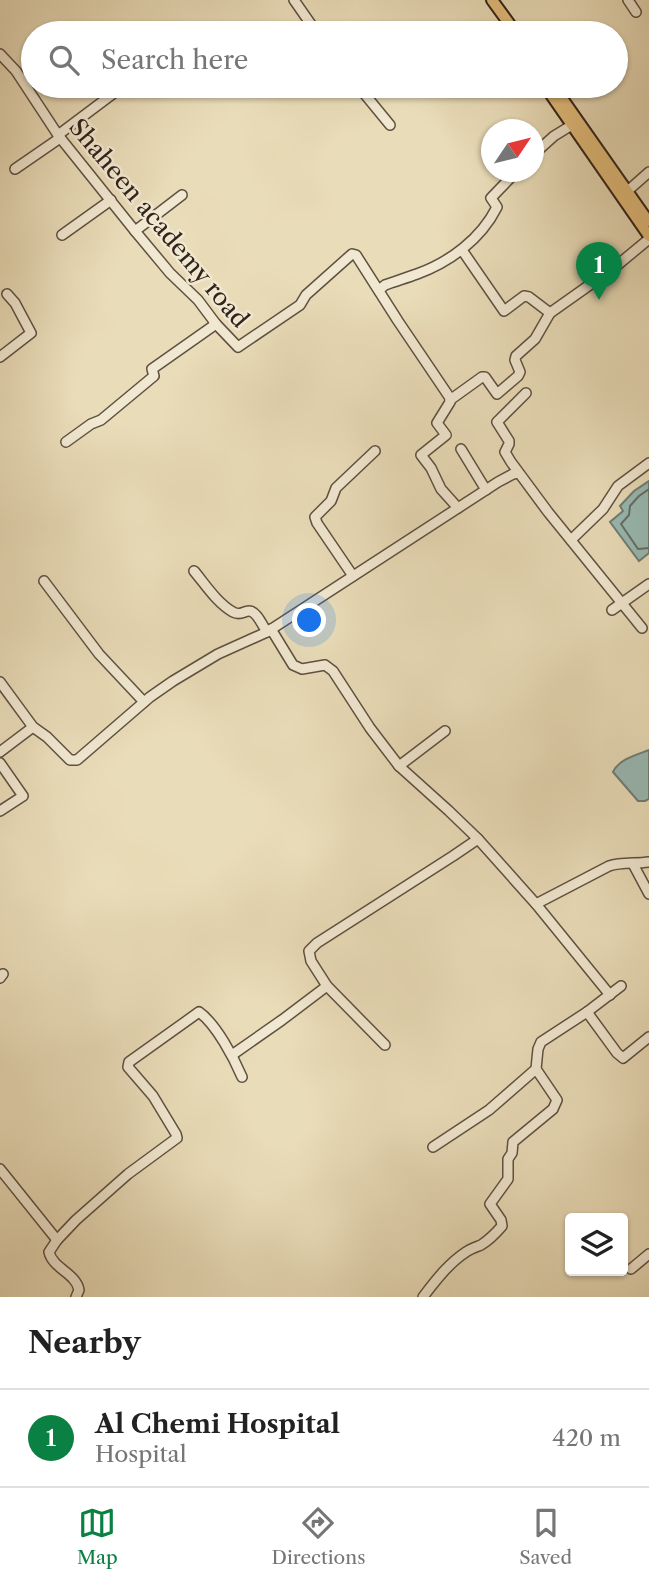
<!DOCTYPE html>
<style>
:root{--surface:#fff;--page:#f2f2f2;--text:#222;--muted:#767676;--line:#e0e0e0;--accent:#0b8043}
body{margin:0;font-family:"Libre Caslon Text",serif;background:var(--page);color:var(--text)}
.controls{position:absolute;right:21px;bottom:21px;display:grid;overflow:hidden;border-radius:7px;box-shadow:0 2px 5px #0004}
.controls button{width:63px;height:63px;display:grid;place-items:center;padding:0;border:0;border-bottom:2px solid var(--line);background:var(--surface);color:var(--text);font:35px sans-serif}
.compass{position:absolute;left:481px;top:119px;width:63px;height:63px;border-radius:50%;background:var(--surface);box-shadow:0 2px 5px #0004;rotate:55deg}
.you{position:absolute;left:310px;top:621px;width:24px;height:24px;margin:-18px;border:5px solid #fff;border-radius:50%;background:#1a73e8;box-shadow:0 0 0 10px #1a73e833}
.badge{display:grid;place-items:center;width:46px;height:46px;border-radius:50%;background:var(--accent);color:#fff;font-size:23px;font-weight:700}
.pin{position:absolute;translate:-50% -58px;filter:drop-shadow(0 2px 4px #0008)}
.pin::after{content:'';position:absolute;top:37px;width:24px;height:21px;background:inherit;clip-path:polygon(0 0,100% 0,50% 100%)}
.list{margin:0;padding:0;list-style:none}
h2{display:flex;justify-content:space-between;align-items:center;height:91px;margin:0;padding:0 28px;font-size:30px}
h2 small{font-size:23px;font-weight:400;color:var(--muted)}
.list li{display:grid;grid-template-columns:46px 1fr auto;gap:21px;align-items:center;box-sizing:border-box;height:98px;padding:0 28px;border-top:2px solid var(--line)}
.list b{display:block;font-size:26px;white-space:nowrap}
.list p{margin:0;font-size:23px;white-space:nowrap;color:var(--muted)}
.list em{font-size:23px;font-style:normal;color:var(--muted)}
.icon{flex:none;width:38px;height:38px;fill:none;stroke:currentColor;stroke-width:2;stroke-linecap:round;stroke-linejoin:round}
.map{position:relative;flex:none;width:649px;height:1297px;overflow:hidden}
.search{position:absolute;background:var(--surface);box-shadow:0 2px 5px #0004;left:21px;right:21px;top:21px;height:77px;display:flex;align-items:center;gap:18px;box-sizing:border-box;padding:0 24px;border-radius:38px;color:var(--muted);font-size:26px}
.sheet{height:189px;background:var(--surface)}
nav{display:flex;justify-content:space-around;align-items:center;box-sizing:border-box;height:98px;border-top:2px solid var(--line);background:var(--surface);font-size:19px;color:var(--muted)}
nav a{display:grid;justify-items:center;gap:4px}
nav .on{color:var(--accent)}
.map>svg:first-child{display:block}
.water{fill:#98bab4;stroke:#6f7d77;stroke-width:2}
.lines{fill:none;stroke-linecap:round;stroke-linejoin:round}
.shore{stroke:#646e68;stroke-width:2}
.minor-casing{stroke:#5f5042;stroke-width:12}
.major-casing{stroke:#31221b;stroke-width:14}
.minor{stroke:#f1e8d1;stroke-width:9}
.major{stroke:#e4be7c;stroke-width:10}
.labels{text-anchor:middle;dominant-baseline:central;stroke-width:5;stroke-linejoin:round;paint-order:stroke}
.street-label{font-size:24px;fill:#31221b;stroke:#f1e8d1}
</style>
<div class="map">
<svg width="649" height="1297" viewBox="0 0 649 1297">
<rect width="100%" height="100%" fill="#e9dcb8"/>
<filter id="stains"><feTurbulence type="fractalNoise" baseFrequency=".00286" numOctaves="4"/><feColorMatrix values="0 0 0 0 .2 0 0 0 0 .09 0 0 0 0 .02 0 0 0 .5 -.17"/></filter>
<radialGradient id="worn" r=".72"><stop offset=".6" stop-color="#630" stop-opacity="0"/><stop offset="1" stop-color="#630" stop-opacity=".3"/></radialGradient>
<g class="water">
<path d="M649,481v72l-10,8 -29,-39 13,-11 -3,-5 14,-15z"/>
<path d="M649,750v49l-4,2h-7l-25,-29c6,-13 23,-17 36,-22z"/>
</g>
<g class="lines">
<path class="shore" d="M649,489l-10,7 -9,10 -1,9 -8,9 17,25 11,-1"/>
<defs>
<g id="minor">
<path d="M294,0l23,33"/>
<path d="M628,0l8,12"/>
<path d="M0,54l16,17 42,64 77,96 35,42 28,27 18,24 22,23 62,-42 6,-10 46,-41 4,1 42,66 52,77v4l-13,21 9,12 -25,20 10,13 10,21 17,19"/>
<path d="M358,86l32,39"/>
<path d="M58,135l56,-42"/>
<path d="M534,154l20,-18 18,-11"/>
<path d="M15,169l45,-31"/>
<path d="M623,195l26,-23"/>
<path d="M135,231l47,-36"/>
<path d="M62,235l49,-35"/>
<path d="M462,250l42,61 20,-15 5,1 21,16 65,-46 34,-28"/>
<path d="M379,290l6,-5c11,-4 21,-7 32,-11 33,-12 64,-35 80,-67l-6,-9 25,-26"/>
<path d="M0,357l31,-24 -16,-30 -8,-9"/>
<path d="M526,393l-29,29 12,19v3l-4,8 6,10 37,50 94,116"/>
<path d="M450,400l32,-23h3l12,17 21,-18 2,-4 -5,-12 1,-4 19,-17 15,-26"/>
<path d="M66,442l25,-18 10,-4 53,-44 -2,-7 64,-45"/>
<path d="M461,449l25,41"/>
<path d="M571,540l32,-31 15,-23 31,-23"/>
<path d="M194,571c11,13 23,32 39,41 8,4 10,-1 16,-1 8,0 14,16 18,21"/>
<path d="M353,576l-36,-53 -2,-6 16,-16 5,-13 39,-37"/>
<path d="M44,581l55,73 45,48"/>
<path d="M612,610l37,-26"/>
<path d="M271,629l22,36 9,4 23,-4 8,6 37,57 29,38 50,45 29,28 58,65 74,91"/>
<path d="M0,682l33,45 14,10 23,23h7l73,-63 23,-16 45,-27 49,-22 231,-150 15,-8 5,-1"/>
<path d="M0,752l33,-25"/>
<path d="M0,763l23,33 -23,15"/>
<path d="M399,766l46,-35"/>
<path d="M633,864l16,30"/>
<path d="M536,904l73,-38c12,-4 27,-2 40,-4"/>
<path d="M0,978l3,-4"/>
<path d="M587,1012l30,41 6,5 26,-21"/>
<path d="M385,1045l-58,-59 -16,-25 -2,-10 8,-8 136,-87 25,-17"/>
<path d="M232,1055l50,-35 45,-34"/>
<path d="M433,1147l56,-37 47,-41 2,-20 3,-7 46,-30 34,-26"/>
<path d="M0,1169l57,71"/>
<path d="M631,1269l18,-15"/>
<path d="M76,1297l3,-7c-3,-17 -26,-21 -30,-38l8,-12 19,-20 52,-46 49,-36 -1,-4 -23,-38 -25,-29 1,-5 70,-50c17,12 35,46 43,65"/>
<path d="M423,1297c12,-16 26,-34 43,-45 4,-3 10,-5 15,-7 8,-5 15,-12 21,-19l-1,-6 -11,-16 18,-25v-20l4,-6 1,-11 40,-33 4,-9 -21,-31"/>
</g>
<g id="major">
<path d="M492,0l24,33"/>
<path d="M545,86l104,150"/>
<path d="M559,94l89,127"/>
</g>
</defs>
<use href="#minor" class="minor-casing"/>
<use href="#major" class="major-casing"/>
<use href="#minor" class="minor"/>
<use href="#major" class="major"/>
</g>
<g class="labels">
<g class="street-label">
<text transform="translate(159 223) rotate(50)">Shaheen academy road</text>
</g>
</g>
<rect width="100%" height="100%" filter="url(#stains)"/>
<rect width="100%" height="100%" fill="url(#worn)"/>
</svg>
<div class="controls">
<button><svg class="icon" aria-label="layers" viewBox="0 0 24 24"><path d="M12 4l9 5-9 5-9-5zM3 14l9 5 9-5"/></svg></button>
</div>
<svg class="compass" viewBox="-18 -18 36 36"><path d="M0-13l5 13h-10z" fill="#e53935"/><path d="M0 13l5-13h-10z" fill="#767676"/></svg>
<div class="you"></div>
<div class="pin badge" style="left:599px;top:300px">1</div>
<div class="search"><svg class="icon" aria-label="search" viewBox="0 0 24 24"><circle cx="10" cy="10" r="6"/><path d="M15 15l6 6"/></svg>Search here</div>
</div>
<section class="sheet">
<h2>Nearby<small></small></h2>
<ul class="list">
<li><span class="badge">1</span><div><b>Al Chemi Hospital</b><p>Hospital</p></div><em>420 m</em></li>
</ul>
</section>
<nav>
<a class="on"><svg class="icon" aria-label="map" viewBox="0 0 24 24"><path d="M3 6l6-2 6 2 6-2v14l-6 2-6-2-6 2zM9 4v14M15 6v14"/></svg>Map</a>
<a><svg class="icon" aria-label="directions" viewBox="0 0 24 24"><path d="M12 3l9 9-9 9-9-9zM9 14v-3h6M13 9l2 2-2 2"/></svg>Directions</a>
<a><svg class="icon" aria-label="saved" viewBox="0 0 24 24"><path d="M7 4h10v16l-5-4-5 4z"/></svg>Saved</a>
</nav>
